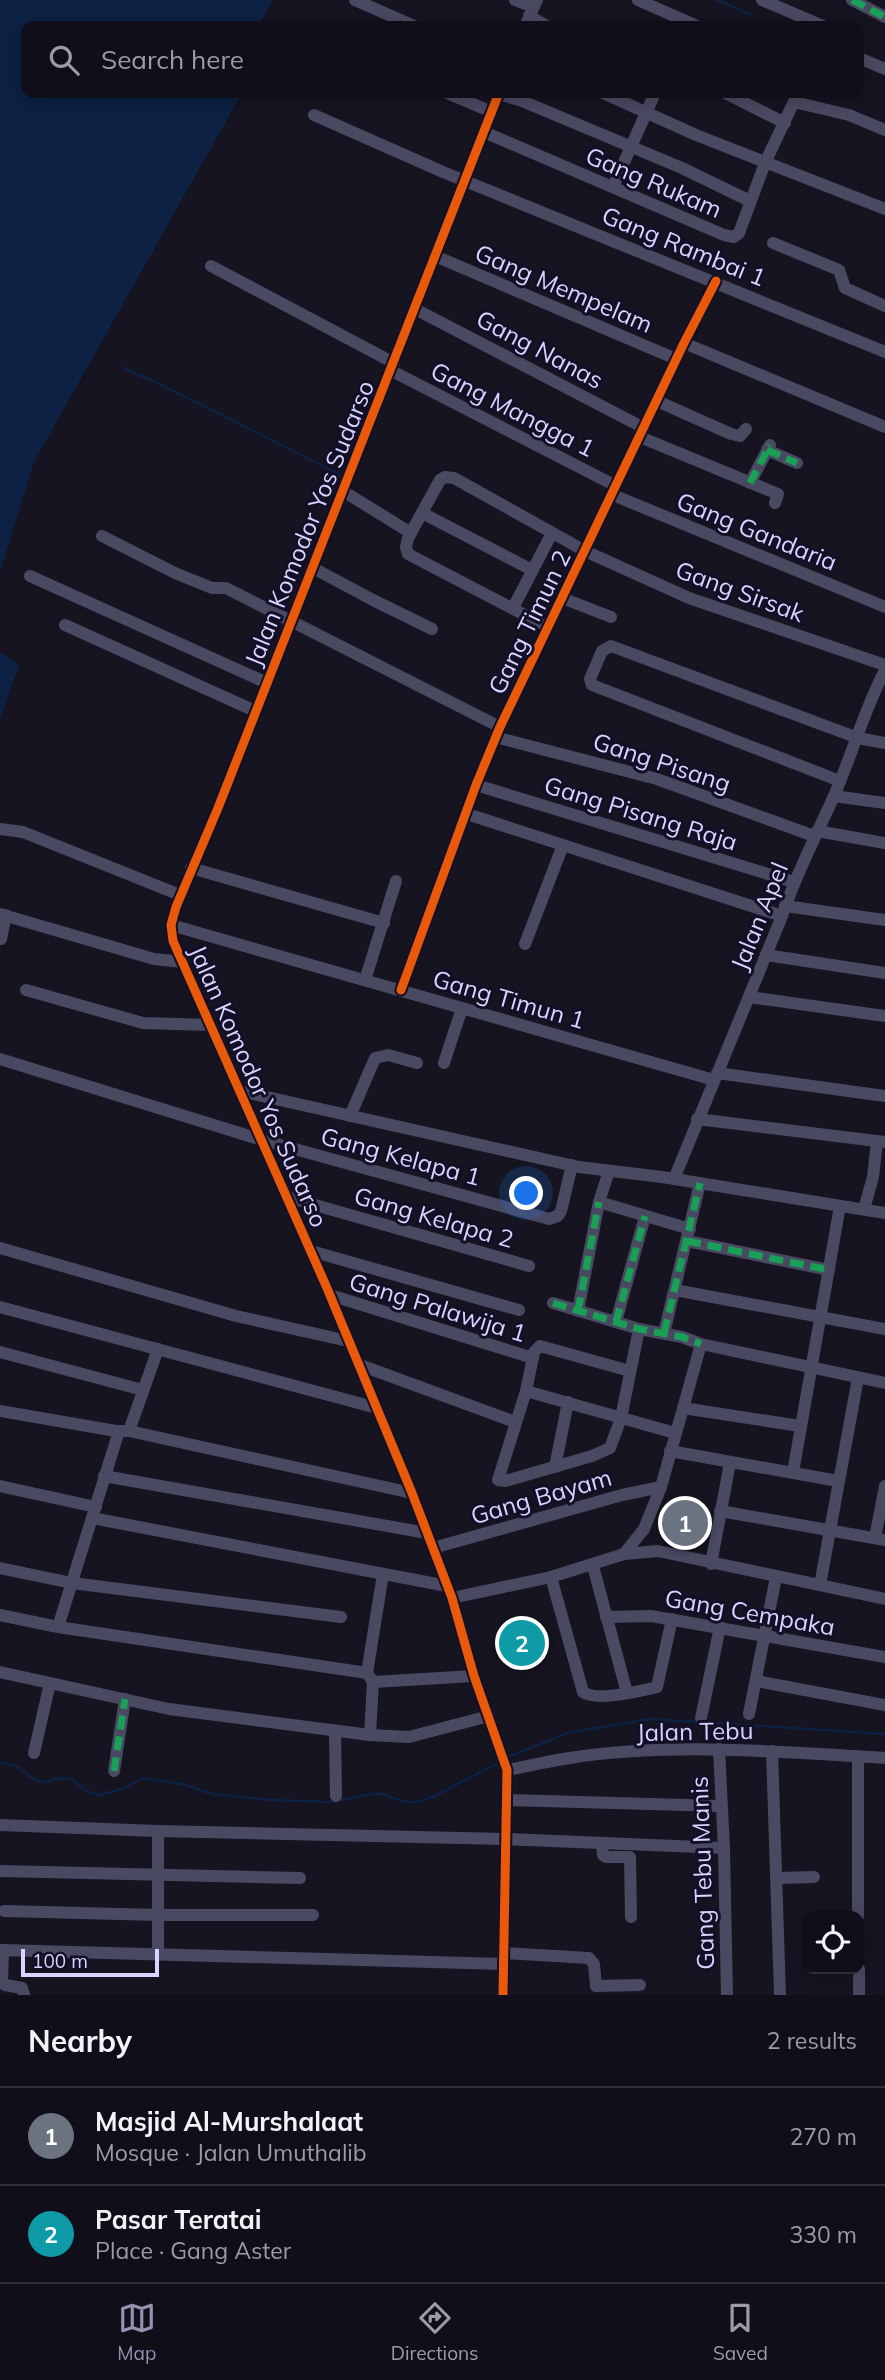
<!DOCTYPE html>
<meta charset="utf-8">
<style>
:root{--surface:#100f19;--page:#1e1d26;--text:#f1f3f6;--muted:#9c9ca2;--line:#302f38;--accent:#9591b1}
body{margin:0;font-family:Mulish,sans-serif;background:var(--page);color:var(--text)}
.controls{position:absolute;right:21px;bottom:21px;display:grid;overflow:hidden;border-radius:14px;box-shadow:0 4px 18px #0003}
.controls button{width:63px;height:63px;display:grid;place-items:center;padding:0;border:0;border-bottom:2px solid var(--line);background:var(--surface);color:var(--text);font:35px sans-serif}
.scale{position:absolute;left:21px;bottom:18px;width:138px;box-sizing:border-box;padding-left:7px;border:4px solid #d9d4ff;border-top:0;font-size:19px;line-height:24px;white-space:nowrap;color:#d9d4ff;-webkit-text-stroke:5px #130f26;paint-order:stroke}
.you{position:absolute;left:527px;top:1194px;width:24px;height:24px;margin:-18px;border:5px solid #fff;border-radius:50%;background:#1a73e8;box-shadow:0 0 0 10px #1a73e833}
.badge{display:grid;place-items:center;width:46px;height:46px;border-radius:50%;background:var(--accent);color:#fff;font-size:23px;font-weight:700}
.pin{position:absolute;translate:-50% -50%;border:4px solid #fff;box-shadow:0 2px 7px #0006}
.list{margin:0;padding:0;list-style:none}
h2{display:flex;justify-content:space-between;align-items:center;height:91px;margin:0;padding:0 28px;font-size:30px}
h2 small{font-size:23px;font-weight:400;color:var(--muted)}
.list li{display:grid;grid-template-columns:46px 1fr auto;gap:21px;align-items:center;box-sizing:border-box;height:98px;padding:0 28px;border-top:2px solid var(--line)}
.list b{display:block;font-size:26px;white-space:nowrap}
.list p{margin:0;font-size:23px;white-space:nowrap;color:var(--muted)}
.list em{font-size:23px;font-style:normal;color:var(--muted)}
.icon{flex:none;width:38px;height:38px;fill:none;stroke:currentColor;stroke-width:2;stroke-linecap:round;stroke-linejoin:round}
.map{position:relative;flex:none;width:885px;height:1995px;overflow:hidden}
.search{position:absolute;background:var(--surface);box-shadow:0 4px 18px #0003;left:21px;right:21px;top:21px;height:77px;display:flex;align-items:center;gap:18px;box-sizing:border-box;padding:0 24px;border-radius:14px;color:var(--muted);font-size:26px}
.sheet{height:287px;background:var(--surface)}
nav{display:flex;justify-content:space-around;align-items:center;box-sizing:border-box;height:98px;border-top:2px solid var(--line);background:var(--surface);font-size:19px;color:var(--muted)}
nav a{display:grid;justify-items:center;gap:4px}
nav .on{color:var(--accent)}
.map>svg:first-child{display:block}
.water{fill:#0d2144}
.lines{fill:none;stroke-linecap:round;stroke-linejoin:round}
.stream{stroke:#0d2144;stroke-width:2.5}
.minor{stroke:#4a4962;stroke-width:12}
.quiet{stroke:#1a9f57;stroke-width:7;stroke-dasharray:14 7;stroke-linecap:butt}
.cycleway-casing{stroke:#130f26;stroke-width:13}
.cycleway{stroke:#e8590c;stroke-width:9}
.labels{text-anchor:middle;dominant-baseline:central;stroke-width:6;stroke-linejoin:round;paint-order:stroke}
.street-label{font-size:24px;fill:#d9d4ff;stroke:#130f26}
</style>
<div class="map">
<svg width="885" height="1995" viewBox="0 0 885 1995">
<rect width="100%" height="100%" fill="#161421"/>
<g class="water">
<path d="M0,0h273l-15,26h-232v67h216l-208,369 -34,110z"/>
<path d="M0,652l19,13 -19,55z"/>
</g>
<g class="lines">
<g class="stream">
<path d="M717,0l34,15"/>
<path d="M124,368c74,33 146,72 218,108"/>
<path d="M506,1758l61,-25 84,-14 234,15"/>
<path d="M0,1763l14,2 21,15 11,2 13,-4 12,1 17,13 11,3 23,-6 21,-11 40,6 29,10 60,6 57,2 43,-8h10l23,8h12l18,-6 65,-34"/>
</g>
<g class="minor">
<path d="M355,0l59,26"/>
<path d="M515,0l18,7"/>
<path d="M638,0l59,26"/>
<path d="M762,0l61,26"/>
<path d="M852,0l33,17"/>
<path d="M529,16l18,10"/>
<path d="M525,26l12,-26"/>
<path d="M859,58l26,11"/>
<path d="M447,93l45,19"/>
<path d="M499,93l-281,715 -42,99 -5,18 2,16 154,347 85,205 40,105 22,78 33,94 -4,225"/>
<path d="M603,93l93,42 189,74"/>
<path d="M725,93l60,30"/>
<path d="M499,94l23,7 160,67 68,33"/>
<path d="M794,102l55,13 36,15"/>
<path d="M314,115l129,57 442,180"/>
<path d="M484,132l240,103 10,2 5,-4 26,-70 33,-70"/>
<path d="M613,187l42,-94"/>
<path d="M773,243l66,27 6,18 40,18"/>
<path d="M435,256l241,103"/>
<path d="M211,266l183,97"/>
<path d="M415,309l229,119"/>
<path d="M684,343l201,84"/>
<path d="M390,370l226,116"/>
<path d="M657,401l74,33 9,2 6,-7"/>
<path d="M640,437l138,57 -3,9"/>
<path d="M767,450l30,13"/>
<path d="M750,483l20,-38"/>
<path d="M343,491l68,42"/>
<path d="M613,495l272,112"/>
<path d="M422,513l110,57"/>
<path d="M102,536l73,37 37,15h14l274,139"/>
<path d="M313,568l60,32 59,29"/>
<path d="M30,576l237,107"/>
<path d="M562,598l49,19"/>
<path d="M513,608l39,-75"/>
<path d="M65,625l190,86"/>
<path d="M548,627l-140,-73 -2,-7 2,-9 32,-58 5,-3 9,1 131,73 104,47 196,67"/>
<path d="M495,737l162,42 157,57"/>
<path d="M840,781l-248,-96 -2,-6 12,-28 9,-5 247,92 27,5"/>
<path d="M476,785l318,97"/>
<path d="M834,796l51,7"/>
<path d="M467,814l315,102"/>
<path d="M0,829l23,3 157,63"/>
<path d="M817,831l68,12"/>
<path d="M191,868l193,55"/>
<path d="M785,906l100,14"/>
<path d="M0,914l154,45 29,3"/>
<path d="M171,925l543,155"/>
<path d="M1,939l5,-24"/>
<path d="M525,944l38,-99"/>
<path d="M766,955l119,18"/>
<path d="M365,980l31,-99"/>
<path d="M26,990l117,33 67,2"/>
<path d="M401,990l75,-205 24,-58 184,-384 32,-62"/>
<path d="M749,997l136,19"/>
<path d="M0,1059l262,81 287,79 9,-3 3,-5 11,-46"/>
<path d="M444,1063l18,-55"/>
<path d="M717,1073l168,23"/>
<path d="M240,1091l339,76 83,10 223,36"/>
<path d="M350,1116l25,-58 13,-3 29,8"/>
<path d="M697,1119l188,23"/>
<path d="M674,1179l108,-263c14,-42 34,-80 52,-120 18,-41 30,-86 51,-126"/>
<path d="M287,1197l242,69"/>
<path d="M599,1202l91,27"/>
<path d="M864,1209l9,-32 4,-36"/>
<path d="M687,1241l142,29"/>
<path d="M0,1248l236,68 112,25"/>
<path d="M311,1251l208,59"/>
<path d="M675,1290l210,39"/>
<path d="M330,1295l203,63"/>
<path d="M553,1303l86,26 43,8 19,7 184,39"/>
<path d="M0,1307l377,101"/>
<path d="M578,1311l21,-109 10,-31"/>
<path d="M616,1322l29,-106"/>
<path d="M639,1329l-18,89 -11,30 -18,8 -87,25 -7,-1 28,-89 149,42"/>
<path d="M664,1333l36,-150"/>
<path d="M0,1352l143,38"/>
<path d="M360,1365l155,57"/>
<path d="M526,1391l8,-39 6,-6 90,25"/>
<path d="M683,1408l117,18"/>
<path d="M0,1411l116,20h13l283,62"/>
<path d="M129,1431l29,-82"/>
<path d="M670,1451l168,30"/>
<path d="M555,1467l13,-65"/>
<path d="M793,1472l47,-266"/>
<path d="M104,1476l323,57"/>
<path d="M0,1486l96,21"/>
<path d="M720,1511l165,29"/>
<path d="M92,1518l355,68"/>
<path d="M875,1538l10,-52"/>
<path d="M433,1548l189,-53 39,-8"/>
<path d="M624,1554l20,-25 17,-42 40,-143"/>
<path d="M711,1564l19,-101"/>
<path d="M593,1566l34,127"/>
<path d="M0,1568l72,15 269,34"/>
<path d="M551,1577l32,115c13,10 58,-1 74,-5l15,-68"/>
<path d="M820,1585l38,-207"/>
<path d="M452,1598l99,-21 73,-23 34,-3 227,48"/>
<path d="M0,1615l58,12 309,46 6,9 101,-6"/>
<path d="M606,1617l45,-1 234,41"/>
<path d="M58,1627l61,-196"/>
<path d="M0,1672l169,37 201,26 39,2 80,-21"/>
<path d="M367,1673l16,-99"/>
<path d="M756,1681l129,24"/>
<path d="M749,1714l27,-137"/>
<path d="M701,1718l19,-91"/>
<path d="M335,1731l1,65"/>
<path d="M370,1735l3,-53"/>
<path d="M719,1749l5,99 3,147"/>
<path d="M772,1751l8,244"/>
<path d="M34,1753l16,-70"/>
<path d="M858,1756v160"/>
<path d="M507,1770c21,-4 42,-9 63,-12 101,-16 213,-6 315,0"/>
<path d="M114,1771l11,-72"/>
<path d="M506,1800l215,6"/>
<path d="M0,1825l158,6v124"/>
<path d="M158,1831l347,8 219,9"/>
<path d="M602,1845l1,10 3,2h24l1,60"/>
<path d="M0,1871l300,7"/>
<path d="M778,1878l36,-1"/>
<path d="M4,1911l155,4h154"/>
<path d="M0,1950l503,14"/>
<path d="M3,1950l-1,32 3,3 17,3 2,7"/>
<path d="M503,1953l86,5 5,6 2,22 44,-1"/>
<path d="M859,1969v26"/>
</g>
<g class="quiet">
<path d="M852,0l33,17"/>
<path d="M767,450l30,13"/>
<path d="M750,483l20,-38"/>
<path d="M687,1241l142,29"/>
<path d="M553,1303l86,26 43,8 19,7"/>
<path d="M578,1311l21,-109"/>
<path d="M616,1322l29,-106"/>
<path d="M664,1333l36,-150"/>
<path d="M114,1771l11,-72"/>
</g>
<defs>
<g id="cycleway">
<path d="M499,93l-281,715 -42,99 -5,18 2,16 154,347 85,205 40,105 22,78 33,94 -4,225"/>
<path d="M401,990l75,-205 24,-58 184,-384 32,-62"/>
</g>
</defs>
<use href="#cycleway" class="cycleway-casing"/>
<use href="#cycleway" class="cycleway"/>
</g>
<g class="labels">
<g class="street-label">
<text transform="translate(654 182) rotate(23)">Gang Rukam</text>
<text transform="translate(684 246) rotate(22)">Gang Rambai 1</text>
<text transform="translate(564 288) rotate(23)">Gang Mempelam</text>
<text transform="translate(540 349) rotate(28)">Gang Nanas</text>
<text transform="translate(513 409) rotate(27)">Gang Mangga 1</text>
<text transform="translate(309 523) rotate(-68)">Jalan Komodor Yos Sudarso</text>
<text transform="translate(757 531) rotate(22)">Gang Gandaria</text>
<text transform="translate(740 591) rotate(20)">Gang Sirsak</text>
<text transform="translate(529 622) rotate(-64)">Gang Timun 2</text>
<text transform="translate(662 762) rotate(18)">Gang Pisang</text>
<text transform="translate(641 813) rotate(17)">Gang Pisang Raja</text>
<text transform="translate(759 916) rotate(-68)">Jalan Apel</text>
<text transform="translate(509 999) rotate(16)">Gang Timun 1</text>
<text transform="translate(259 1086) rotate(66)">Jalan Komodor Yos Sudarso</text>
<text transform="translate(401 1156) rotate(15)">Gang Kelapa 1</text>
<text transform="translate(434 1217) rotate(16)">Gang Kelapa 2</text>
<text transform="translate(438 1307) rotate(17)">Gang Palawija 1</text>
<text transform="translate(541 1496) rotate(-16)">Gang Bayam</text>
<text transform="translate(750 1612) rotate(10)">Gang Cempaka</text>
<text transform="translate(695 1731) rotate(-1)">Jalan Tebu</text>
<text transform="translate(702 1873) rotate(-92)">Gang Tebu Manis</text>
</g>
</g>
</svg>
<div class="controls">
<button><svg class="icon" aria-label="locate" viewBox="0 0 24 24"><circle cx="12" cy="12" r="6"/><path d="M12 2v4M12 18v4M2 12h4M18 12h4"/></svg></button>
</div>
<div class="scale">100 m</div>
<div class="you"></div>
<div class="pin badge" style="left:685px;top:1523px;background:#6b7280">1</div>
<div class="pin badge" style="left:522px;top:1643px;background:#0f9aa8">2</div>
<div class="search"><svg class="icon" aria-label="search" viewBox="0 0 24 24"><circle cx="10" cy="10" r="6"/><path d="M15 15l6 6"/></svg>Search here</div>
</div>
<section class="sheet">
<h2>Nearby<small>2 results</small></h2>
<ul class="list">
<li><span class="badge" style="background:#6b7280">1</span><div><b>Masjid Al-Murshalaat</b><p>Mosque · Jalan Umuthalib</p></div><em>270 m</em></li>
<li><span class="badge" style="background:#0f9aa8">2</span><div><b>Pasar Teratai</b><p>Place · Gang Aster</p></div><em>330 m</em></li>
</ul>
</section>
<nav>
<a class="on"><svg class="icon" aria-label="map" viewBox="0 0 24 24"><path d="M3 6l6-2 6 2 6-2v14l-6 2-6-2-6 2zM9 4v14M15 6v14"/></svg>Map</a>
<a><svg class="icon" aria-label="directions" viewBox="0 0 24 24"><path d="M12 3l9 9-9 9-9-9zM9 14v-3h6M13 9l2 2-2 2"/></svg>Directions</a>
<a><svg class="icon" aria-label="saved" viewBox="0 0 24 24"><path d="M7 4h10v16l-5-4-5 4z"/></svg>Saved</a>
</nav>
